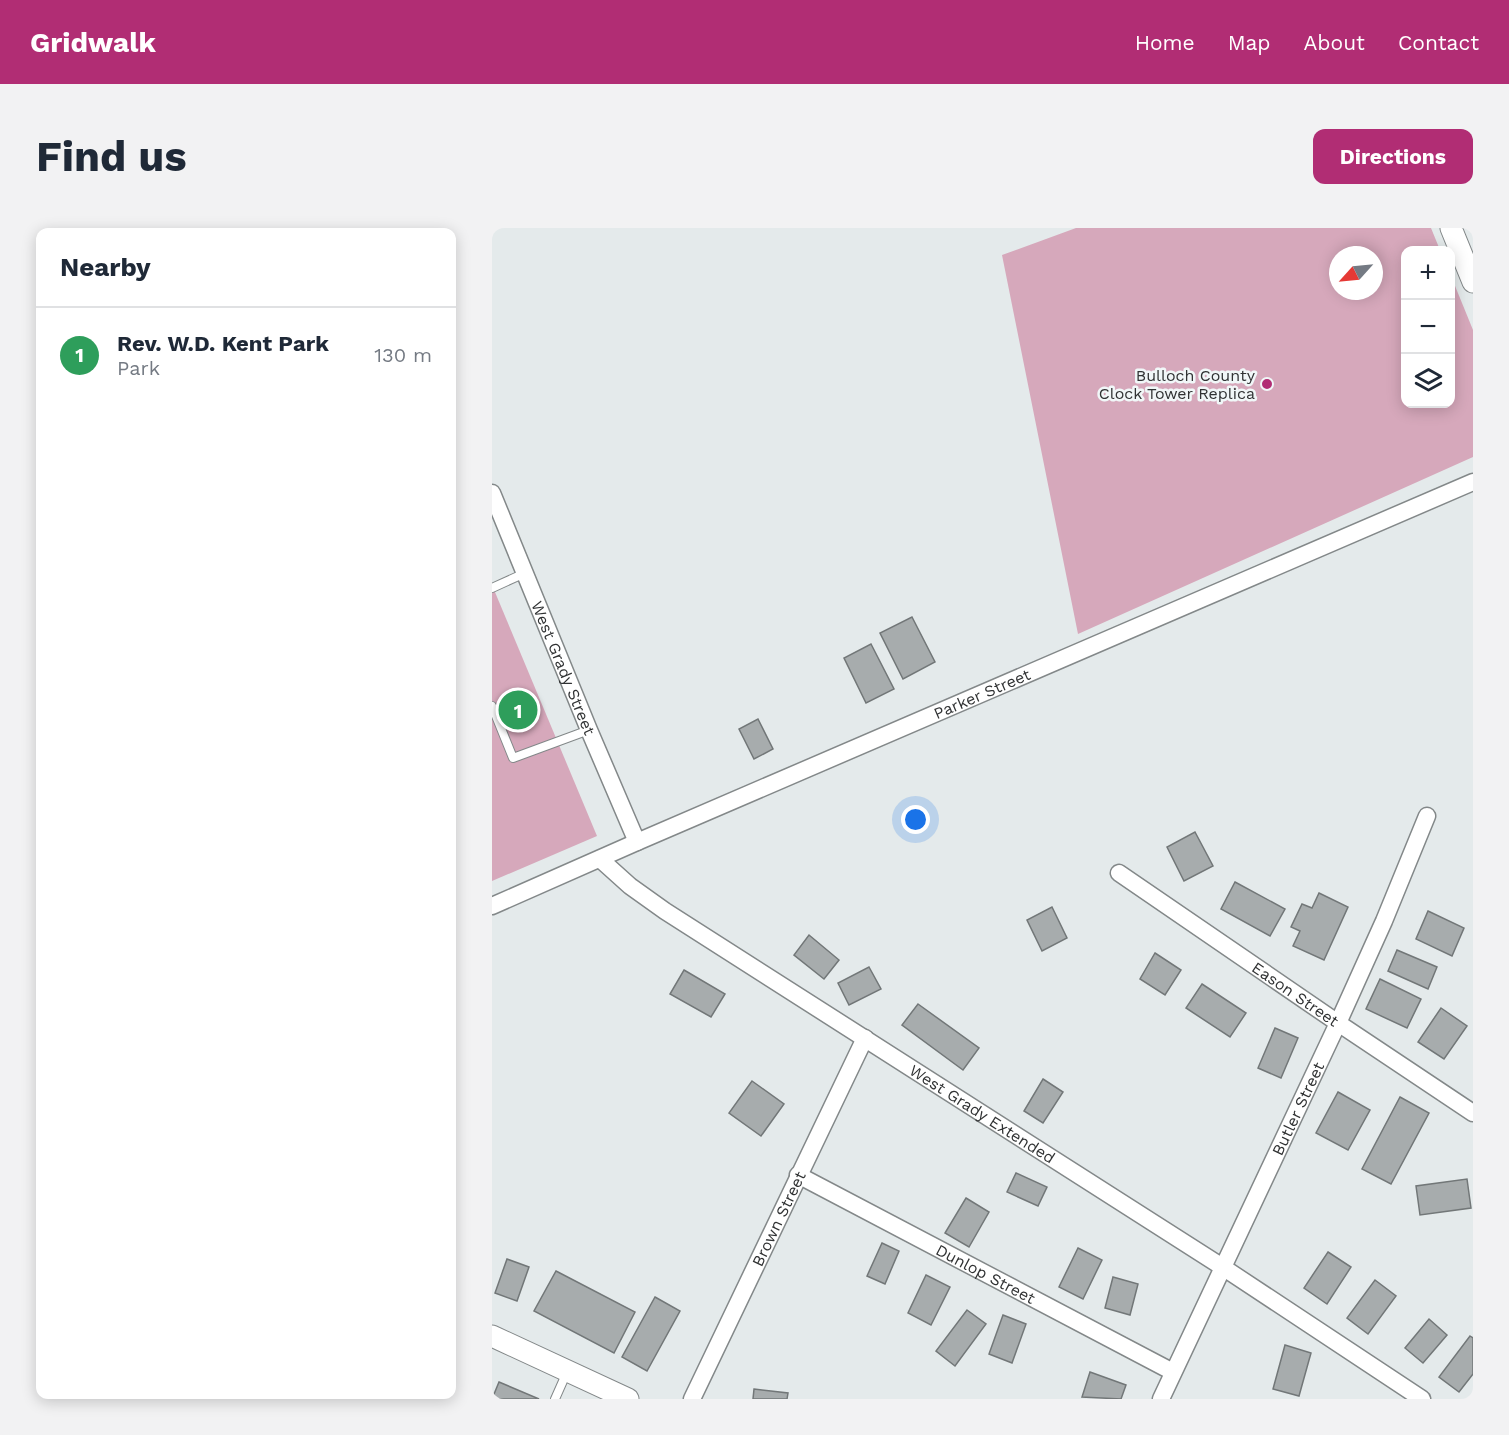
<!DOCTYPE html>
<meta charset="utf-8">
<style>
:root{--surface:#fff;--page:#f2f2f3;--text:#1f2937;--muted:#747a83;--line:#e0e1e3;--accent:#b12d74}
body{margin:0;font-family:"Work Sans",sans-serif;background:var(--page);color:var(--text)}
.controls{position:absolute;right:18px;top:18px;display:grid;overflow:hidden;border-radius:12px;box-shadow:0 3px 15px #0003}
.controls button{width:54px;height:54px;display:grid;place-items:center;padding:0;border:0;border-bottom:2px solid var(--line);background:var(--surface);color:var(--text);font:30px sans-serif}
.compass{position:absolute;left:837px;top:18px;width:54px;height:54px;border-radius:50%;background:var(--surface);box-shadow:0 3px 15px #0003;rotate:243deg}
.you{position:absolute;left:424px;top:592px;width:21px;height:21px;margin:-15px;border:4px solid #fff;border-radius:50%;background:#1a73e8;box-shadow:0 0 0 9px #1a73e833}
.badge{display:grid;place-items:center;width:39px;height:39px;border-radius:50%;background:var(--accent);color:#fff;font-size:20px;font-weight:700}
.pin{position:absolute;translate:-50% -50%;border:3px solid #fff;box-shadow:0 2px 6px #0006}
.list{margin:0;padding:0;list-style:none}
h2{display:flex;justify-content:space-between;align-items:center;height:78px;margin:0;padding:0 24px;font-size:26px}
h2 small{font-size:20px;font-weight:400;color:var(--muted)}
.list li{display:grid;grid-template-columns:39px 1fr auto;gap:18px;align-items:center;box-sizing:border-box;height:96px;padding:0 24px;border-top:2px solid var(--line)}
.list b{display:block;font-size:22px;white-space:nowrap}
.list p{margin:0;font-size:20px;white-space:nowrap;color:var(--muted)}
.list em{font-size:20px;font-style:normal;color:var(--muted)}
.icon{flex:none;width:33px;height:33px;fill:none;stroke:currentColor;stroke-width:2;stroke-linecap:round;stroke-linejoin:round}
.map{position:relative;flex:none;width:981px;height:1171px;overflow:hidden;border-radius:12px}
header{display:flex;align-items:center;gap:36px;box-sizing:border-box;height:84px;padding:0 30px;background:var(--accent);color:#fff}
header strong{font-size:28px}
nav{display:flex;gap:33px;margin-inline-start:auto;font-size:21px}
.intro{display:flex;align-items:center;justify-content:space-between;box-sizing:border-box;height:144px;padding:0 36px}
h1{margin:0;font-size:42px}
.button{padding:15px 27px;border-radius:12px;background:var(--accent);color:#fff;font-size:21px;font-weight:700}
main{display:flex;gap:36px;padding:0 36px}
aside{flex:1;background:var(--surface);border-radius:12px;box-shadow:0 3px 15px #0003}
.map>svg:first-child{display:block}
.green{fill:#d6a8bb;fill-rule:evenodd}
.building{fill:#a7acad;stroke:#727778;stroke-width:1.5}
.lines{fill:none;stroke-linecap:round;stroke-linejoin:round}
.service-casing{stroke:#838889;stroke-width:10}
.minor-casing{stroke:#838889;stroke-width:19}
.tertiary-casing{stroke:#838889;stroke-width:23}
.service{stroke:#fff;stroke-width:8}
.minor{stroke:#fff;stroke-width:16}
.tertiary{stroke:#fff;stroke-width:21}
.poi-dot{fill:#b12d74;stroke:#f1f7f8;stroke-width:2}
.labels{text-anchor:middle;dominant-baseline:central;stroke-width:5;stroke-linejoin:round;paint-order:stroke}
.poi-label{font-size:16px;fill:#303233;stroke:#f1f7f8;text-anchor:end}
.street-label{font-size:16px;fill:#303233;stroke:#f1f7f8}
</style>
<header>
<strong>Gridwalk</strong>
<nav><a>Home</a><a>Map</a><a>About</a><a>Contact</a></nav>
</header>
<div class="intro"><h1>Find us</h1><a class="button">Directions</a></div>
<main>
<aside>
<h2>Nearby<small></small></h2>
<ul class="list">
<li><span class="badge" style="background:#2e9e5b">1</span><div><b>Rev. W.D. Kent Park</b><p>Park</p></div><em>130 m</em></li>
</ul>
</aside>
<div class="map">
<svg width="981" height="1171" viewBox="0 0 981 1171">
<rect width="100%" height="100%" fill="#e4eaeb"/>
<g class="green">
<path d="M584,0h355l9,22h-34v154h44l1,-128 22,54v127l-395,177 -76,-379zM846,27h36v36h-36z"/>
<path d="M0,357l105,251 -105,45z"/>
</g>
<g class="building">
<path d="M420,389l23,45 -32,17 -23,-46z"/>
<path d="M379,416l23,45 -28,14 -22,-45z"/>
<path d="M266,491l15,30 -19,10 -15,-30z"/>
<path d="M703,604l18,34 -29,15 -17,-34z"/>
<path d="M743,654l50,27 -15,27 -49,-27z"/>
<path d="M827,665l29,14 -24,53 -31,-14 7,-15 -9,-4 11,-23 10,4z"/>
<path d="M560,679l15,31 -25,13 -15,-31z"/>
<path d="M936,683l36,17 -12,28 -36,-17z"/>
<path d="M317,707l30,25 -15,19 -30,-24z"/>
<path d="M905,722l40,17 -9,22 -40,-18z"/>
<path d="M663,725l26,17 -16,25 -25,-16z"/>
<path d="M377,739l12,22 -32,16 -11,-22z"/>
<path d="M192,742l41,24 -14,23 -41,-23z"/>
<path d="M888,751l41,20 -14,29 -41,-19z"/>
<path d="M710,756l44,29 -16,24 -44,-29z"/>
<path d="M426,776l61,44 -16,22 -61,-45z"/>
<path d="M949,780l26,18 -23,33 -26,-17z"/>
<path d="M783,800l23,10 -17,40 -23,-10z"/>
<path d="M551,851l20,13 -20,31 -19,-12z"/>
<path d="M260,853l32,23 -23,32 -32,-23z"/>
<path d="M846,864l32,18 -22,40 -32,-17z"/>
<path d="M908,869l29,16 -38,71 -29,-15z"/>
<path d="M524,945l31,14 -9,19 -31,-14z"/>
<path d="M975,951l4,29 -51,7 -4,-29z"/>
<path d="M474,970l23,14 -20,35 -24,-14z"/>
<path d="M390,1015l17,8 -14,33 -18,-8z"/>
<path d="M586,1020l24,12 -19,39 -24,-12z"/>
<path d="M836,1024l23,15 -24,37 -23,-16z"/>
<path d="M15,1031l22,8 -12,34 -22,-8z"/>
<path d="M64,1043l79,41 -21,41 -80,-42z"/>
<path d="M434,1047l24,12 -19,38 -23,-12z"/>
<path d="M621,1049l25,7 -8,31 -25,-7z"/>
<path d="M883,1052l21,16 -28,38 -21,-16z"/>
<path d="M163,1069l25,14 -33,60 -25,-14z"/>
<path d="M475,1082l19,14 -31,42 -19,-15z"/>
<path d="M511,1087l23,9 -14,39 -23,-9z"/>
<path d="M937,1091l18,16 -24,28 -18,-15z"/>
<path d="M978,1108l3,2v36l-14,18 -20,-15z"/>
<path d="M793,1117l26,8 -12,43 -26,-7z"/>
<path d="M598,1144l36,13 -5,14 -39,-2z"/>
<path d="M7,1154l40,17h-47z"/>
<path d="M262,1161l34,4 -1,6h-34z"/>
</g>
<g class="lines">
<defs>
<g id="service">
<path d="M0,360l33,-15"/>
<path d="M0,478l21,52 76,-28"/>
<path d="M63,1171l12,-27"/>
</g>
<g id="minor">
<path id="s1" d="M0,265l97,237 48,112"/>
<path id="s2" d="M108,631l30,27 35,25 559,357 198,131"/>
<path id="s3" d="M627,645l219,150 135,90"/>
<path id="s4" d="M0,678l145,-64 836,-360"/>
<path id="s5" d="M306,947l375,197"/>
<path id="s6" d="M200,1171l173,-361"/>
<path id="s7" d="M669,1171l177,-376 46,-102 43,-105"/>
</g>
<g id="tertiary">
<path d="M959,0l22,54"/>
<path d="M0,1108l136,63"/>
</g>
</defs>
<use href="#service" class="service-casing"/>
<use href="#minor" class="minor-casing"/>
<use href="#tertiary" class="tertiary-casing"/>
<use href="#service" class="service"/>
<use href="#minor" class="minor"/>
<use href="#tertiary" class="tertiary"/>
</g>
<circle class="poi-dot" cx="775" cy="156" r="6"/>
<g class="labels">
<g class="poi-label">
<text x="763" y="147">Bulloch County<tspan x="763" dy="18">Clock Tower Replica</tspan></text>
</g>
<g class="street-label">
<text stroke="none"><textPath href="#s1" startOffset="189">West Grady Street</textPath></text>
<text stroke="none"><textPath href="#s4" startOffset="534">Parker Street</textPath></text>
<text stroke="none"><textPath href="#s3" startOffset="214">Eason Street</textPath></text>
<text stroke="none"><textPath href="#s7" startOffset="321">Butler Street</textPath></text>
<text stroke="none"><textPath href="#s2" startOffset="460">West Grady Extended</textPath></text>
<text stroke="none"><textPath href="#s6" startOffset="200">Brown Street</textPath></text>
<text stroke="none"><textPath href="#s5" startOffset="212">Dunlop Street</textPath></text>
</g>
</g>
</svg>
<div class="controls">
<button>+</button>
<button>−</button>
<button><svg class="icon" aria-label="layers" viewBox="0 0 24 24"><path d="M12 4l9 5-9 5-9-5zM3 14l9 5 9-5"/></svg></button>
</div>
<svg class="compass" viewBox="-18 -18 36 36"><path d="M0-13l5 13h-10z" fill="#e53935"/><path d="M0 13l5-13h-10z" fill="#747a83"/></svg>
<div class="you"></div>
<div class="pin badge" style="left:26px;top:482px;background:#2e9e5b">1</div>
</div>
</main>
